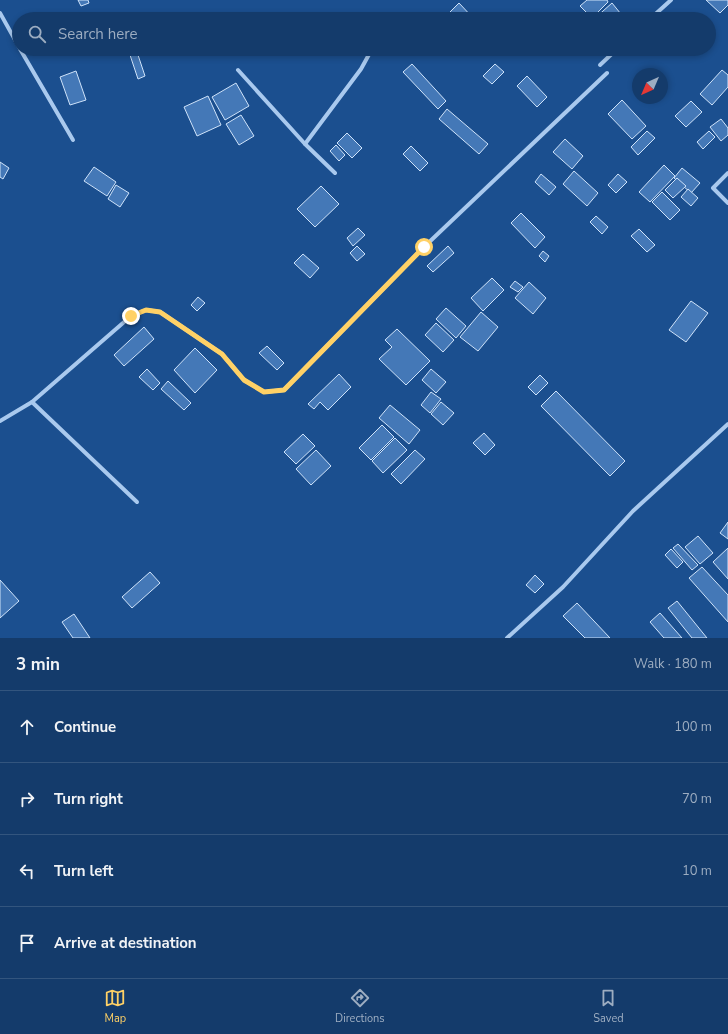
<!DOCTYPE html>
<meta charset="utf-8">
<style>
:root{--surface:#143b6b;--page:#214673;--text:#f1f3f6;--muted:#9dadc1;--line:#33557e;--accent:#ffd166}
body{margin:0;font-family:"Nunito Sans",sans-serif;background:var(--page);color:var(--text)}
.compass{position:absolute;left:632px;top:68px;width:36px;height:36px;border-radius:50%;background:var(--surface);box-shadow:0 2px 6px #0003;rotate:224deg}
.stop{position:absolute;width:12px;height:12px;margin:-9px;border:3px solid #ffd166;border-radius:50%;background:#fff}
.stop.end{background:#ffd166;border-color:#fff;box-shadow:0 1px 4px #0008}
.list{margin:0;padding:0;list-style:none}
h2{display:flex;justify-content:space-between;align-items:center;height:52px;margin:0;padding:0 16px;font-size:17px}
h2 small{font-size:13px;font-weight:400;color:var(--muted)}
.list li{display:grid;grid-template-columns:26px 1fr auto;gap:12px;align-items:center;box-sizing:border-box;height:72px;padding:0 16px;border-top:1px solid var(--line)}
.list b{display:block;font-size:15px;white-space:nowrap}
.list em{font-size:13px;font-style:normal;color:var(--muted)}
.icon{flex:none;width:22px;height:22px;fill:none;stroke:currentColor;stroke-width:2;stroke-linecap:round;stroke-linejoin:round}
.map{position:relative;flex:none;width:728px;height:638px;overflow:hidden}
.search{position:absolute;background:var(--surface);box-shadow:0 2px 6px #0003;left:12px;right:12px;top:12px;height:44px;display:flex;align-items:center;gap:10px;box-sizing:border-box;padding:0 14px;border-radius:22px;color:var(--muted);font-size:15px}
.sheet{height:340px;background:var(--surface)}
nav{display:flex;justify-content:space-around;align-items:center;box-sizing:border-box;height:56px;border-top:1px solid var(--line);background:var(--surface);font-size:11px;color:var(--muted)}
nav a{display:grid;justify-items:center;gap:2px}
nav .on{color:var(--accent)}
.map>svg:first-child{display:block}
.building{fill:#4478b7;stroke:#cfe3fa}
.lines{fill:none;stroke-linecap:round;stroke-linejoin:round}
.street{stroke:#a9c9ee;stroke-width:4}
.route{stroke:#ffd166;stroke-width:5}
</style>
<div class="map">
<svg width="728" height="638" viewBox="0 0 728 638">
<rect width="100%" height="100%" fill="#1b4f8f"/>
<g class="building">
<path d="M78,0h10l1,3 -8,3z"/>
<path d="M587,0h20l1,2 -16,16 -12,-12z"/>
<path d="M706,0h22v5l-8,8z"/>
<path d="M459,3l15,16h-22l-4,-5z"/>
<path d="M612,3l13,16h-31z"/>
<path d="M128,49h8l9,27 -7,3z"/>
<path d="M184,49h17l-14,6z"/>
<path d="M412,64l34,37 -8,8 -35,-37z"/>
<path d="M495,64l9,8 -12,12 -9,-8z"/>
<path d="M722,70l6,5v12l-16,18 -12,-11z"/>
<path d="M76,71l10,29 -16,5 -10,-28z"/>
<path d="M527,76l20,21 -10,10 -20,-21z"/>
<path d="M236,83l13,23 -24,14 -13,-23z"/>
<path d="M208,96l13,29 -24,11 -13,-29z"/>
<path d="M622,100l24,26 -14,13 -24,-25z"/>
<path d="M691,101l11,11 -16,15 -11,-11z"/>
<path d="M447,109l41,35 -9,10 -40,-35z"/>
<path d="M241,115l13,21 -15,9 -13,-21z"/>
<path d="M721,119l7,9v7l-7,6 -11,-14z"/>
<path d="M647,131l8,7 -17,17 -7,-8z"/>
<path d="M709,131l6,6 -12,12 -6,-7z"/>
<path d="M347,133l15,15 -10,10 -15,-15z"/>
<path d="M565,139l18,17 -11,13 -19,-17z"/>
<path d="M336,145l9,10 -6,6 -9,-10z"/>
<path d="M411,146l17,17 -8,8 -17,-17z"/>
<path d="M0,162l9,6 -6,11 -3,-2z"/>
<path d="M664,165l11,11 -25,26 -11,-10z"/>
<path d="M94,167l22,15 -9,14 -23,-15z"/>
<path d="M682,168l18,15 -9,10 -17,-15z"/>
<path d="M574,171l24,22 -11,13 -24,-22z"/>
<path d="M541,174l15,13 -7,8 -14,-13z"/>
<path d="M618,174l9,8 -11,11 -8,-8z"/>
<path d="M677,178l9,8 -13,12 -8,-8z"/>
<path d="M116,185l13,8 -9,14 -12,-8z"/>
<path d="M321,186l18,18 -24,23 -18,-18z"/>
<path d="M688,189l10,9 -7,8 -10,-9z"/>
<path d="M662,192l18,18 -10,10 -18,-18z"/>
<path d="M521,213l24,24 -10,11 -24,-25z"/>
<path d="M596,216l12,11 -6,7 -12,-12z"/>
<path d="M358,228l7,7 -12,11 -6,-8z"/>
<path d="M639,229l16,16 -8,7 -16,-16z"/>
<path d="M357,246l8,8 -8,7 -7,-8z"/>
<path d="M448,246l6,7 -21,19 -6,-6z"/>
<path d="M543,251l6,5 -4,6 -6,-6z"/>
<path d="M303,254l16,14 -9,10 -16,-15z"/>
<path d="M492,278l12,12 -21,21 -12,-13z"/>
<path d="M515,281l8,6 -5,5 -8,-5z"/>
<path d="M529,282l17,16 -13,16 -18,-16z"/>
<path d="M198,297l7,6 -8,8 -6,-6z"/>
<path d="M691,301l17,12 -22,29 -17,-12z"/>
<path d="M446,308l20,18 -10,12 -20,-19z"/>
<path d="M481,312l17,15 -20,24 -18,-14z"/>
<path d="M436,323l18,17 -11,12 -18,-17z"/>
<path d="M144,327l10,12 -30,27 -10,-11z"/>
<path d="M397,329l33,32 -24,24 -27,-26 13,-12 -7,-7z"/>
<path d="M267,346l17,17 -7,7 -18,-17z"/>
<path d="M195,348l22,22 -22,23 -21,-23z"/>
<path d="M147,369l13,14 -7,7 -14,-13z"/>
<path d="M431,369l15,13 -10,11 -14,-13z"/>
<path d="M339,374l12,13 -23,23 -8,-8 -6,7 -6,-5z"/>
<path d="M540,375l8,8 -12,12 -8,-8z"/>
<path d="M168,381l23,22 -7,7 -23,-21z"/>
<path d="M556,391l69,70 -15,15 -69,-70z"/>
<path d="M431,392l10,7 -11,14 -9,-8z"/>
<path d="M441,402l13,11 -11,12 -12,-11z"/>
<path d="M390,405l30,25 -11,14 -30,-26z"/>
<path d="M382,425l12,12 -23,23 -12,-12z"/>
<path d="M484,433l11,12 -10,10 -12,-12z"/>
<path d="M303,434l12,12 -19,18 -12,-12z"/>
<path d="M395,438l12,12 -24,23 -11,-12z"/>
<path d="M316,450l15,16 -20,19 -15,-16z"/>
<path d="M415,450l10,9 -24,25 -10,-10z"/>
<path d="M728,522v17l-8,-6z"/>
<path d="M698,536l15,17 -13,11 -15,-17z"/>
<path d="M678,544l20,21 -6,5 -19,-22z"/>
<path d="M728,548v31l-15,-17z"/>
<path d="M671,549l12,13 -6,6 -12,-13z"/>
<path d="M702,567l26,28v27l-39,-44z"/>
<path d="M150,572l10,11 -28,25 -10,-11z"/>
<path d="M535,575l9,9 -9,9 -9,-8z"/>
<path d="M0,580l19,21 -19,17z"/>
<path d="M677,601l30,37h-15l-24,-30z"/>
<path d="M577,603l33,35h-25l-22,-22z"/>
<path d="M660,613l22,25h-18l-14,-16z"/>
<path d="M74,614l16,24h-17l-11,-16z"/>
</g>
<g class="lines">
<g class="street">
<path d="M0,13l19,34"/>
<path d="M650,19l21,-19"/>
<path d="M20,49l53,91"/>
<path d="M600,65l17,-16"/>
<path d="M238,70l67,74 30,29"/>
<path d="M305,144l56,-75 11,-20"/>
<path d="M728,173l-15,15 15,15"/>
<path d="M32,402l105,100"/>
<path d="M0,421l32,-19 99,-86 15,-6 14,2 62,42 22,26 20,12 20,-2 140,-143 183,-174"/>
<path d="M507,638l56,-51 70,-76 95,-87"/>
</g>
</g>
<g class="lines">
<path class="route" d="M131,316l15,-6 14,2 62,42 22,26 20,12 20,-2 140,-143"/>
</g>
</svg>
<svg class="compass" viewBox="-18 -18 36 36"><path d="M0-13l5 13h-10z" fill="#e53935"/><path d="M0 13l5-13h-10z" fill="#9dadc1"/></svg>
<div class="stop" style="left:424px;top:247px"></div>
<div class="stop end" style="left:131px;top:316px"></div>
<div class="search"><svg class="icon" aria-label="search" viewBox="0 0 24 24"><circle cx="10" cy="10" r="6"/><path d="M15 15l6 6"/></svg>Search here</div>
</div>
<section class="sheet">
<h2>3 min<small>Walk · 180 m</small></h2>
<ul class="list">
<li><svg class="icon" aria-label="ahead" viewBox="0 0 24 24"><path d="M12 20V5M6 11l6-6 6 6"/></svg><div><b>Continue</b></div><em>100 m</em></li>
<li><svg class="icon" aria-label="right" viewBox="0 0 24 24"><path d="M7 20v-9h11M14 6l5 5-5 5"/></svg><div><b>Turn right</b></div><em>70 m</em></li>
<li><svg class="icon" aria-label="left" viewBox="0 0 24 24"><path d="M17 20v-9H6M10 6l-5 5 5 5"/></svg><div><b>Turn left</b></div><em>10 m</em></li>
<li><svg class="icon" aria-label="arrive" viewBox="0 0 24 24"><path d="M6 21V4h12l-3 4 3 4H6"/></svg><div><b>Arrive at destination</b></div></li>
</ul>
</section>
<nav>
<a class="on"><svg class="icon" aria-label="map" viewBox="0 0 24 24"><path d="M3 6l6-2 6 2 6-2v14l-6 2-6-2-6 2zM9 4v14M15 6v14"/></svg>Map</a>
<a><svg class="icon" aria-label="directions" viewBox="0 0 24 24"><path d="M12 3l9 9-9 9-9-9zM9 14v-3h6M13 9l2 2-2 2"/></svg>Directions</a>
<a><svg class="icon" aria-label="saved" viewBox="0 0 24 24"><path d="M7 4h10v16l-5-4-5 4z"/></svg>Saved</a>
</nav>
